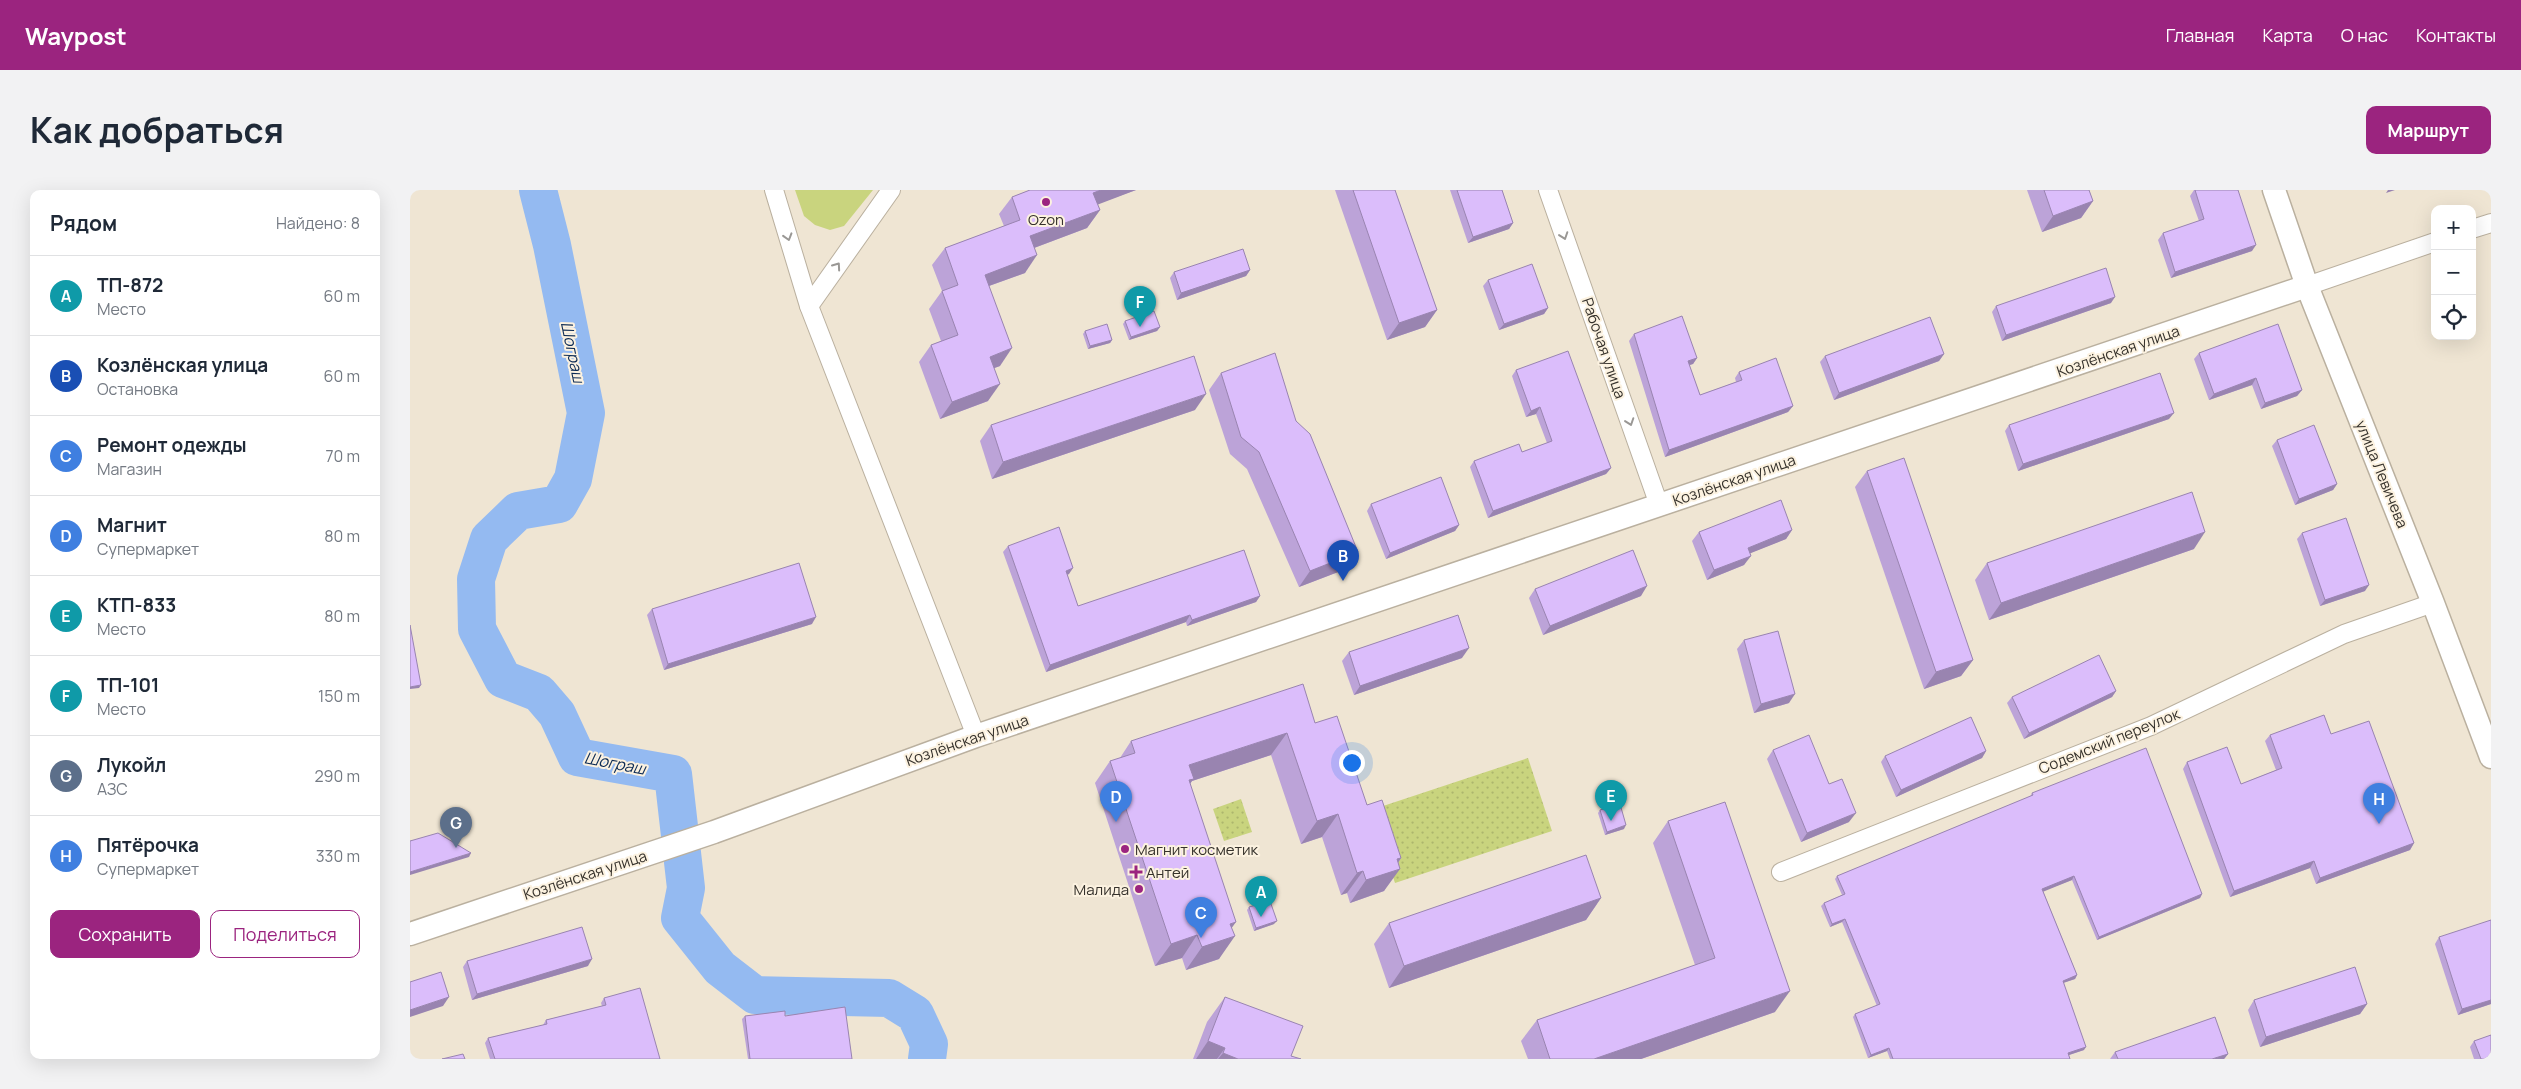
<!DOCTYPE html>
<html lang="ru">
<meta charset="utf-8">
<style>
:root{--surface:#fff;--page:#f2f2f3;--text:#1f2937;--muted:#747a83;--line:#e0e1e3;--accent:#9b247f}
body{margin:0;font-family:Manrope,sans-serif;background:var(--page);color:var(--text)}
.controls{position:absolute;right:15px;top:15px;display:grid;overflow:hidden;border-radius:10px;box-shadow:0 5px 20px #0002}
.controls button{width:45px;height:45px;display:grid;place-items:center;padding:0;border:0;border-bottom:1px solid var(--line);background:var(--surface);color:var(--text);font:25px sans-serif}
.you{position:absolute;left:941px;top:572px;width:18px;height:18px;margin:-12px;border:4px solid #fff;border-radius:50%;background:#1a73e8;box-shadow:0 0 0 8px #1a73e833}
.badge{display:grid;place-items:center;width:32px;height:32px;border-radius:50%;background:var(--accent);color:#fff;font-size:16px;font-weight:700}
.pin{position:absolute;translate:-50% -41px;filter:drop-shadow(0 1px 2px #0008)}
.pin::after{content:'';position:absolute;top:26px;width:18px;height:15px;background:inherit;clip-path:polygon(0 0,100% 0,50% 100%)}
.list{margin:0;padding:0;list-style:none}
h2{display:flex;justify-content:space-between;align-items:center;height:65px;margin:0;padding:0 20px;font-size:21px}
h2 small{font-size:16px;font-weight:400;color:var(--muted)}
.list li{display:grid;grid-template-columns:32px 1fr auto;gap:15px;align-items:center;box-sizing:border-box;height:80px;padding:0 20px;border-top:1px solid var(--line)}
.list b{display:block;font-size:19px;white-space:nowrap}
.list p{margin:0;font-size:16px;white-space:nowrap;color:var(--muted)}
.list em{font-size:16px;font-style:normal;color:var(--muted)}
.actions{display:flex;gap:10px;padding:15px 20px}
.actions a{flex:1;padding:11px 0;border:1px solid var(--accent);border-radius:10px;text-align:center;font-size:18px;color:var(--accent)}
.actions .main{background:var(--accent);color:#fff}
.icon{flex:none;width:28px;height:28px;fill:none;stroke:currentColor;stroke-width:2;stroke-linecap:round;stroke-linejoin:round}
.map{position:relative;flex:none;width:2081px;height:869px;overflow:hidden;border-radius:10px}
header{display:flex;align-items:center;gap:30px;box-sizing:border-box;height:70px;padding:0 25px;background:var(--accent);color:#fff}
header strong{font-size:24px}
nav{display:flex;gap:28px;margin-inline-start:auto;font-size:18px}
.intro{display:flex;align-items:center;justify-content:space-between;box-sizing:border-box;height:120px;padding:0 30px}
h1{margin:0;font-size:35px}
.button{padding:12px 22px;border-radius:10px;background:var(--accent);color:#fff;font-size:18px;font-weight:700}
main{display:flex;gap:30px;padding:0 30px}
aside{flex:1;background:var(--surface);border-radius:10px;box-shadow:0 5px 20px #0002}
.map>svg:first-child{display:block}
.grass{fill:#c9d47e}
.park{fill:url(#park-dots)}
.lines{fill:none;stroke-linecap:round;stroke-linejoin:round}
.river{stroke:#94baf1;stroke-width:38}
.minor-casing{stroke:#bab09f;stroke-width:20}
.tertiary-casing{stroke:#bab09f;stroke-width:25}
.minor{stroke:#fff;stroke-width:18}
.tertiary{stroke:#fff;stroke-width:22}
.wall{fill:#bca3d8}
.shaded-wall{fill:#9984b0}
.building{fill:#dbbdfb;stroke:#9984b0}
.oneway{stroke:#9a9895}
.poi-dot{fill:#9b247f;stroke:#fcf2e0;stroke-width:2}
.labels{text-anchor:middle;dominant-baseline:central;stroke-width:4;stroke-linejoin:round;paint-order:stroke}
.poi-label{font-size:15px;fill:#35312b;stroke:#fcf2e0;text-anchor:start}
.street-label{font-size:15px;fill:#35312b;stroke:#fcf2e0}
.water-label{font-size:16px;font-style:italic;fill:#0b2a54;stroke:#fcf2e0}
</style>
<header>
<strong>Waypost</strong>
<nav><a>Главная</a><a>Карта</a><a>О нас</a><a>Контакты</a></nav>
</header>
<div class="intro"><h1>Как добраться</h1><a class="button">Маршрут</a></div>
<main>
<aside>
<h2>Рядом<small>Найдено: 8</small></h2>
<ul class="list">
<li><span class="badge" style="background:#0f9aa8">A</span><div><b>ТП-872</b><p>Место</p></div><em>60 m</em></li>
<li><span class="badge" style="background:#1a4fb4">B</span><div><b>Козлёнская улица</b><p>Остановка</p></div><em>60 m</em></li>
<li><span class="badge" style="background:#3f7fe0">C</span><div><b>Ремонт одежды</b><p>Магазин</p></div><em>70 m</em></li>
<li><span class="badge" style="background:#3f7fe0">D</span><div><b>Магнит</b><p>Супермаркет</p></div><em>80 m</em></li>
<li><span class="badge" style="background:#0f9aa8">E</span><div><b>КТП-833</b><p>Место</p></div><em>80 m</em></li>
<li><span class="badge" style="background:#0f9aa8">F</span><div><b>ТП-101</b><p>Место</p></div><em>150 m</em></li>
<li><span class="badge" style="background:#5c6f8a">G</span><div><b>Лукойл</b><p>АЗС</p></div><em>290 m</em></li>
<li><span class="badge" style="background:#3f7fe0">H</span><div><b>Пятёрочка</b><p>Супермаркет</p></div><em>330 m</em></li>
</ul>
<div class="actions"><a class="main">Сохранить</a><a>Поделиться</a></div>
</aside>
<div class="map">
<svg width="2081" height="869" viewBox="0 0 2081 869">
<defs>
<pattern id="park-dots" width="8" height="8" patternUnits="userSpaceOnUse" patternTransform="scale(1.25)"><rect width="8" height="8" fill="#c9d47e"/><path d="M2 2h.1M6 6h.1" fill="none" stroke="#adb66d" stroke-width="1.8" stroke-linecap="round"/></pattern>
</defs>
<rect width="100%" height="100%" fill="#efe5d3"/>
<path class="grass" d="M385,0h78l-29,36 -14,4 -15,-5 -11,-9z"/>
<g class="park">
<path d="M1118,568l24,73 -157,52 -24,-73z"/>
<path d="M831,609l11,33 -28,9 -11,-32z"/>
</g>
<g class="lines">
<path class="river" d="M128,0l14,55 34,168 -13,66 -14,25 -41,7 -29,28 -13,40 1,50 26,50 36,14 18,21 20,43 96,17 13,114 -6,30 40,50 35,27 134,3 26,16 14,30 -2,15"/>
<defs>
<g id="minor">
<path d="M364,0l35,116 167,430"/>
<path d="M1138,0l111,315"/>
<path d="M2062,39l19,-6"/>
<path d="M1897,96l128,-44"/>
<path d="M399,116l82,-116"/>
<path d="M1371,682l370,-146 193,-92 89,-31"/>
</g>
<g id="tertiary">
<path d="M1864,0l33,96 126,317 58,154"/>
<path d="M0,744l304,-102 262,-96 1331,-450"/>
</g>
</defs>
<use href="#minor" class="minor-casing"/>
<use href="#tertiary" class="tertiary-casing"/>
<use href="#minor" class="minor"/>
<use href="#tertiary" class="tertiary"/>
</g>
<g class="wall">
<path d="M620,0h106l-39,14 3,6 -13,18 -53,20 -9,25 -36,13 11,80 -6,2 -6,33 -48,18 -21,-57 12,-17 10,-4 -12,-32 13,-18 -10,-26 13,-17 59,-22 -5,-12 13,-17z"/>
<path d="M925,0h60l42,120 -12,17 -38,13z"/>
<path d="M1040,0h52l11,33 -4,6 -41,14z"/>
<path d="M1617,0h62l4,11 -12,17 -39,14z"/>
<path d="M1784,0h44l14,61 -81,27 -13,-38 5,-7 36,-12 -9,-25z"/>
<path d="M840,80l-4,6 -69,24 -7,-22 4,-6z"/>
<path d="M1078,90l60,28 -4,6 -45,16 -16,-44z"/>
<path d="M1701,113l-109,38 -10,-29 4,-6z"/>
<path d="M715,131l35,6 -3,4 -28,9 -6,-16z"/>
<path d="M675,141l27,9 -2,3 -22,6 -5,-15z"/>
<path d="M1224,144l63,24 -4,6 -4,1 11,30 36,-13 -1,-4 4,-6 54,34 -5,6 -123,45 -36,-116z"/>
<path d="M1789,163l103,37 -5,6 -36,13 -9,-24 -43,15 -15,-41z"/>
<path d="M1534,164l-5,7 -105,39 -14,-38 5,-6z"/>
<path d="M1106,180l95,98 -5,6 -118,44 -18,-51 4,-6 48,-9 25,-9 -11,-29 -10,3 -14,-41z"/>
<path d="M811,183l137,179 -12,17 -47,18 -52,-118 -17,-15 -21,-64z"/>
<path d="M785,220l-203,69 -12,-38 11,-16z"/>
<path d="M1759,229l-151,52 -13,-40 4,-6z"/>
<path d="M1867,250l60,44 -4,6 -38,15 -23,-59z"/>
<path d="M1457,281l106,189 -12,16 -37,13 -69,-202z"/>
<path d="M961,314l88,21 -4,6 -69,28 -19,-48z"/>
<path d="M1382,340l-6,9 -36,14 -6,12 -37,15 -15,-39 7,-9z"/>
<path d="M1892,343l63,58 -45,15 -23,-67z"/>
<path d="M598,356l61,28 -2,1 11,31 182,-10 -4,6 -69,24 -1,-4 -140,50 -43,-120z"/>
<path d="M1784,359l-205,71 -14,-40 12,-17z"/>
<path d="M1125,399l106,7 -98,39 -14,-37z"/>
<path d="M242,419l160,15 -148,46 -17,-55z"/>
<path d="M1334,450l45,63 -35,10 -17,-64z"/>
<path d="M939,462l113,6 -108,37 -12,-34z"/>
<path d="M1706,501l-4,6 -88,42 -17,-36 5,-6z"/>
<path d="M905,533l86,135 -3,5 -14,28 -34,12 -3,-10 -6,2 -19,-58 -21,7 -30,-89 -79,26 -2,3 42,144 -13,31 -33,11 -4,-12 -27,8 -60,-183 15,-22 10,-3 11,-17z"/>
<path d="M1921,544l83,109 -4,7 -94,34 -6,-16 -80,29 -47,-128 4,-7 54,22 35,-14 -11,-29 5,-6z"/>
<path d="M1363,560l56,34 20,38 -48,20 -34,-83z"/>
<path d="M1576,561l-4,7 -86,39 -15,-35 4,-6z"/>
<path d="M1622,603l170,101 -2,4 -103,42 -25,-60 -29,11 34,84 -2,4 -12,4 21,67 -15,5 1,4h-180l-3,-8 -19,7 -15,-41 2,-3 22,-8 -35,-84 -12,5 -9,-21 3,-3 18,-8 -7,-16 2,-3 193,-79z"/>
<path d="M1190,620l24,19 -19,6 -7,-22z"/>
<path d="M1258,631l107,191 -134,47h-113l-7,-18 16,-21 158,-55 -42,-122z"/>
<path d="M1191,708l-15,22 -197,68 -15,-44 15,-21z"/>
<path d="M839,717l25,17 -20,7 -7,-21z"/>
<path d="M2029,747l52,67 -33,11 -23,-71z"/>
<path d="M57,771l121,5 -116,34 -9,-33z"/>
<path d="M815,807l66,59 10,3h-108l14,-37z"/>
<path d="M194,808l56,61h-170l-5,-16 3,-5 55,-13 3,-5 56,-14 -1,-3z"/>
<path d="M1844,810l113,4 -7,10 -100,33 -12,-37z"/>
<path d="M335,826h40l67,43h-104l-6,-40z"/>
<path d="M2064,851l17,18h-17l-4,-12z"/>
<path d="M1705,862l113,2 -4,5h-114z"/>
</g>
<g class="shaded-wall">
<path d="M691,0h35l-55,21 12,-18z"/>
<path d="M1978,0h7l-9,3z"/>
<path d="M1683,11l-12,17 -39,14 11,-16z"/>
<path d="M690,20l-13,18 -69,26 12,-18z"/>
<path d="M1103,33l-4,6 -41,14 5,-6z"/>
<path d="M1846,55l-4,6 -81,27 4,-6z"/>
<path d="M627,65l-12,18 -53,19 13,-17z"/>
<path d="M840,80l-4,6 -69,24 4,-7z"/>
<path d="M1705,107l-4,6 -109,38 4,-6z"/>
<path d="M1138,118l-4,6 -45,16 5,-6z"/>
<path d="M1027,120l-12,17 -38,13 12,-17z"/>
<path d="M750,137l-3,4 -28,9 2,-3z"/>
<path d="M702,150l-2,3 -22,6 2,-3z"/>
<path d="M602,158l-12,18 -22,8 12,-17z"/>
<path d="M1534,164l-5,7 -105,39 5,-7z"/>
<path d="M1287,168l-4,6 -10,3 5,-6z"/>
<path d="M1846,188l-4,7 -43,15 5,-6z"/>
<path d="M590,194l-12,17 -48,18 12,-17z"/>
<path d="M1892,200l-5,6 -36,13 4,-6z"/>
<path d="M796,204l-11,16 -203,69 11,-17z"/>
<path d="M1383,216l-5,6 -123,45 4,-7z"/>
<path d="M1130,217l-4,7 -10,3 5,-6z"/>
<path d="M1764,223l-5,6 -151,52 5,-7z"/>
<path d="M1201,278l-5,6 -118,44 5,-7z"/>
<path d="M1927,294l-4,6 -38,15 4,-6z"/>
<path d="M1049,335l-4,6 -69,28 4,-6z"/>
<path d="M1382,340l-6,9 -45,18 7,-9z"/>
<path d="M1795,342l-11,17 -205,71 12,-17z"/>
<path d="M948,362l-12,17 -47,18 11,-16z"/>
<path d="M1341,366l-7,9 -37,15 7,-10z"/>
<path d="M663,378l-4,6 -8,3 5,-6z"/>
<path d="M1959,395l-4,6 -45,15 5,-6z"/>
<path d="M1237,396l-6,10 -98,39 7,-9z"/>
<path d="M850,406l-4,6 -69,24 5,-6z"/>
<path d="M780,425l-4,7 -140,50 4,-7z"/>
<path d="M406,427l-4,7 -148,46 4,-6z"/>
<path d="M1059,458l-7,10 -108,37 6,-9z"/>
<path d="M1563,470l-12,16 -37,13 12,-17z"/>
<path d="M11,495l-2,3 -9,1v-2z"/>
<path d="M1706,501l-4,6 -88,42 5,-6z"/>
<path d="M1385,504l-6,9 -35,10 7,-9z"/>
<path d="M877,543l-16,22 -79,26 -14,20 11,-36z"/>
<path d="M1576,561l-4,7 -86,39 5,-7z"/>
<path d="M1446,623l-7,9 -48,20 6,-9z"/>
<path d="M928,624l-16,23 -21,7 16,-23z"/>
<path d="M1216,635l-2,4 -19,6 2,-3z"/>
<path d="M2004,653l-4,7 -94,34 4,-6z"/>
<path d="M61,663l-2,4 -59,18v-3z"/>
<path d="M991,668l-9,14 8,-3 -16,22 -34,12 16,-23 31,-21z"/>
<path d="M1904,671l-4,7 -80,29 4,-6z"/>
<path d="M953,681l-16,22 -6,2 16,-22z"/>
<path d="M1664,686l-2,4 -32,13 2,-4z"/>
<path d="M1792,704l-2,4 -103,42 2,-3z"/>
<path d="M1191,708l-15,22 -197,68 15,-22z"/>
<path d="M1435,729l-3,3 -12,5 2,-3z"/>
<path d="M867,731l-3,3 -20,7 2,-3z"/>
<path d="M826,732l-13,18 12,-4 -16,23 -33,11 16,-23 28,-23z"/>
<path d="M787,745l-15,23 -27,8 16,-22z"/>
<path d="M182,769l-4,7 -116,34 5,-6z"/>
<path d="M1667,785l-2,4 -15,5 3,-3z"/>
<path d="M1380,801l-15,21 -134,47h-47z"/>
<path d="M39,807l-6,9 -33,11v-7z"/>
<path d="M2081,810v4l-33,11 4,-6z"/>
<path d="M1957,814l-7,10 -100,33 6,-10z"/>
<path d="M798,851l17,7 -8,11h-21z"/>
<path d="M1676,857l-2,3 -18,6 2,-3z"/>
<path d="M1479,858l-2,3 -19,7 3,-3z"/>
<path d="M813,863l15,6h-20z"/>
<path d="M1818,864l-4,5h-12z"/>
</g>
<g class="building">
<path d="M620,0h71l-8,3 7,17 -70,26 7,19 -52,20 27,73 -22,9 10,27 -48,18 -21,-57 27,-10 -16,-44 16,-6 -13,-37 75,-28 -8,-23z"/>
<path d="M943,0h42l42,120 -38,13z"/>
<path d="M1047,0h45l11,33 -40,14z"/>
<path d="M1634,0h45l4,11 -40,15z"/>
<path d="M1785,0h43l18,55 -81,27 -12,-39 41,-14z"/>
<path d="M833,59l7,21 -69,23 -7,-21z"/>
<path d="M1122,74l16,44 -44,16 -16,-44z"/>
<path d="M1696,78l9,29 -109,38 -10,-29z"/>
<path d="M744,121l6,16 -29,10 -6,-16z"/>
<path d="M1272,126l15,42 -9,3 12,34 42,-15 -3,-8 37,-14 17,48 -124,44 -35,-116z"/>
<path d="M1520,127l14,37 -105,39 -14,-37z"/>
<path d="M697,134l5,16 -22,6 -5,-15z"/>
<path d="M1868,134l24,66 -37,13 -9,-25 -42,16 -15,-41z"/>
<path d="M1158,161l43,117 -118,43 -19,-50 45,-17 3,8 30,-11 -12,-34 -9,4 -15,-41z"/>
<path d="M865,163l21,68 14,13 48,118 -48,19 -51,-119 -18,-15 -20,-64z"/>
<path d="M784,166l12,38 -203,68 -12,-37z"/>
<path d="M1750,183l14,40 -151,51 -14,-39z"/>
<path d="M1904,235l23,59 -38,15 -22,-59z"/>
<path d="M1494,268l69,202 -37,12 -69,-201z"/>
<path d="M1031,287l18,48 -69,28 -19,-49z"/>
<path d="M1782,302l13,40 -204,71 -14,-40z"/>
<path d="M1371,310l11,30 -44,18 3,8 -37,14 -15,-38z"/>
<path d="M1936,328l23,67 -44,15 -23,-67z"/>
<path d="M649,337l14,41 -7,3 12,35 166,-56 16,46 -68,24 -2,-5 -140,50 -42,-119z"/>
<path d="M1223,360l14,36 -97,40 -15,-37z"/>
<path d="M389,373l17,54 -148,47 -16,-55z"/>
<path d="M1048,425l11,33 -109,38 -11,-34z"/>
<path d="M0,435l11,60 -11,2z"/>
<path d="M1368,441l17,63 -34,10 -17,-64z"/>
<path d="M1689,465l17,36 -87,42 -17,-36z"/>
<path d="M893,494l12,39 22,-7 30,89 15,-5 19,58 -4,1 3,10 -34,11 -3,-9 -6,2 -19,-59 -21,7 -30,-88 -98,32 5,14 -5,1 47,142 -6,2 5,12 -33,11 -5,-12 -26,9 -61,-183 25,-8 -4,-12z"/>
<path d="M1914,525l7,19 38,-13 45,122 -94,35 -6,-17 -80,30 -47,-129 40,-15 14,37 41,-16 -12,-33z"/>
<path d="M1561,527l15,34 -85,39 -16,-34z"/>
<path d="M1399,545l20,49 13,-5 14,34 -49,20 -34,-83z"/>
<path d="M1736,558l56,146 -103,43 -25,-61 -32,13 35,86 -14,6 23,66 -18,6 2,6h-177l-4,-11 -18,7 -16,-41 25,-10 -35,-85 -13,5 -8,-21 21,-9 -8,-18 196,-81 -1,-2z"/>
<path d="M1315,612l65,189 -196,68h-44l-13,-39 178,-62 -47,-137z"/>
<path d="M1210,614l6,21 -19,7 -7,-22z"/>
<path d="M28,643l33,20 -61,19v-31z"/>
<path d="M1176,665l15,43 -197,68 -15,-43z"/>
<path d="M860,711l7,20 -21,7 -7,-21z"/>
<path d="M2081,730v80l-29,9 -23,-72z"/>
<path d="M172,737l10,32 -115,35 -10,-33z"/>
<path d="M1945,777l12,37 -101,33 -12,-37z"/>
<path d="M31,782l8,25 -39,13v-28z"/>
<path d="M230,798l20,71h-165l-7,-21 59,-14 -1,-4 60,-15 -2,-7z"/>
<path d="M815,807l78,29 -12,30 10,3h-63l-15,-6 2,-5 -17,-7z"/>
<path d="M435,817l7,52h-102l-5,-43 40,-5v5z"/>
<path d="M1805,827l13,37 -16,5h-94l-3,-7z"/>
<path d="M2081,845v24h-10l-7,-18z"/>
<path d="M53,864l2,5h-23z"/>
</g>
<defs><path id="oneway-chevron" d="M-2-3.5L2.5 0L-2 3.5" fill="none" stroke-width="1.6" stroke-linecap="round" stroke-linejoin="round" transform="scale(1.25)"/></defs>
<g class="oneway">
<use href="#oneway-chevron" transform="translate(1154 46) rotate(71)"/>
<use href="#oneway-chevron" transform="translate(378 47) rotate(73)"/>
<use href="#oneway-chevron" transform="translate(427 76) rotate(-55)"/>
<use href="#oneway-chevron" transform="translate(1220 232) rotate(71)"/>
</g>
<g class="poi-dot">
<circle cx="636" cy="12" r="5"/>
<circle cx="715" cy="659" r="5"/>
<path d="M723.5 674.5h5v5h5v5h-5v5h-5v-5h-5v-5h5z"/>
<circle cx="729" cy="699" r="5"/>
</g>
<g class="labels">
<g class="poi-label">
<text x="636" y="29" text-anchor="middle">Ozon</text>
<text x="725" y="659">Магнит косметик</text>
<text x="736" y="682">Антей</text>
<text x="719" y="699" text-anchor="end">Малида</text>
</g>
<g class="street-label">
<text transform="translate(1194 158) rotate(71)">Рабочая улица</text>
<text transform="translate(1708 161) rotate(-19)">Козлёнская улица</text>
<text transform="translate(1972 284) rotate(68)">улица Левичева</text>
<text transform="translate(1324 290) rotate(-19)">Козлёнская улица</text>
<text transform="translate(557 550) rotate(-19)">Козлёнская улица</text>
<text transform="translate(1699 551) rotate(-22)">Содемский переулок</text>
<text transform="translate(175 685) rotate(-18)">Козлёнская улица</text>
</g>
<g class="water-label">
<text transform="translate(163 162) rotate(78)">Шограш</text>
<text transform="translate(205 573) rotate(11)">Шограш</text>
</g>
</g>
</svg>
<div class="controls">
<button>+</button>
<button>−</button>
<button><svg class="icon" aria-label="locate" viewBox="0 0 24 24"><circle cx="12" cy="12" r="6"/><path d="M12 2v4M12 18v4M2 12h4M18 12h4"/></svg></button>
</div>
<div class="you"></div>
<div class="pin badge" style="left:851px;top:727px;background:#0f9aa8">A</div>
<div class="pin badge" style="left:933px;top:391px;background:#1a4fb4">B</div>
<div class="pin badge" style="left:791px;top:748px;background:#3f7fe0">C</div>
<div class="pin badge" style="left:706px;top:632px;background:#3f7fe0">D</div>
<div class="pin badge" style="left:1201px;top:631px;background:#0f9aa8">E</div>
<div class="pin badge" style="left:730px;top:137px;background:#0f9aa8">F</div>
<div class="pin badge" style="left:46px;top:658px;background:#5c6f8a">G</div>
<div class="pin badge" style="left:1969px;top:634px;background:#3f7fe0">H</div>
</div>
</main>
